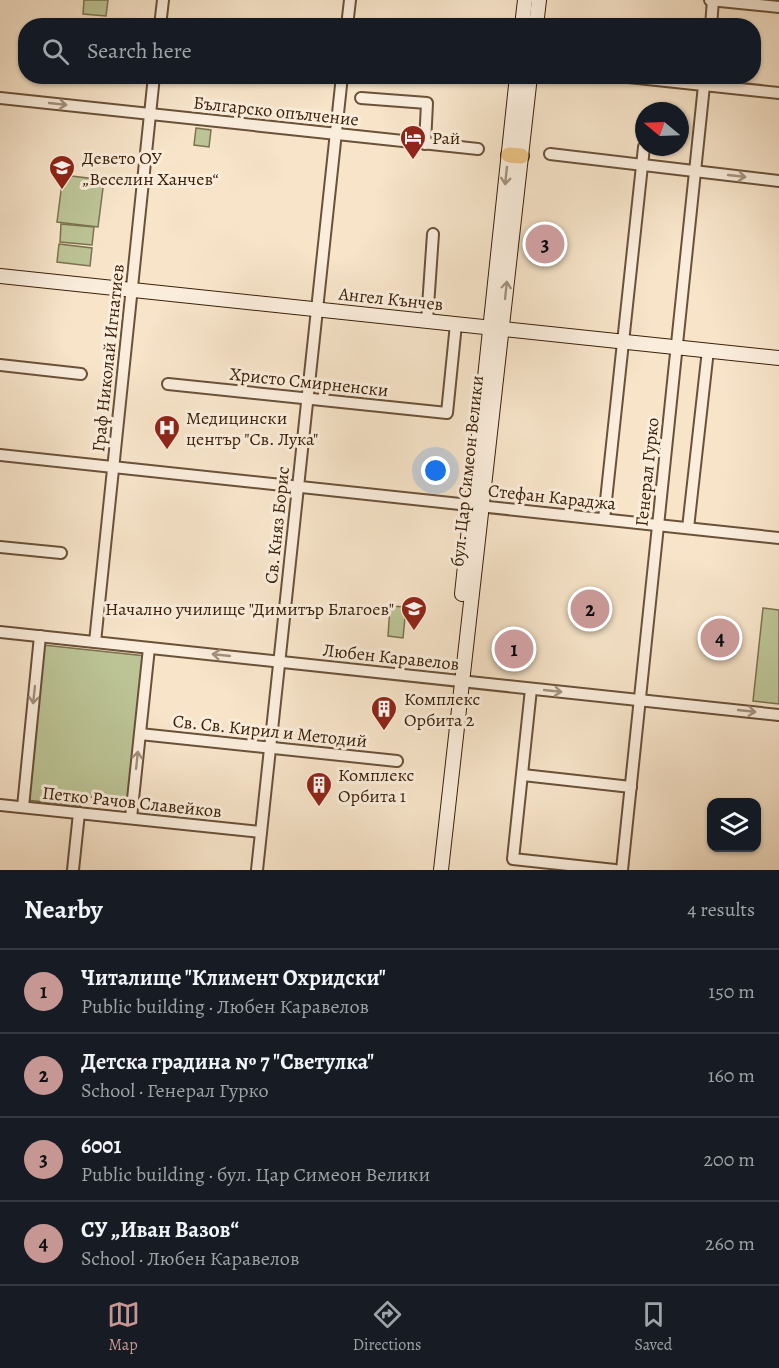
<!DOCTYPE html>
<meta charset="utf-8">
<style>
:root{--surface:#171b24;--page:#20242c;--text:#f1f3f6;--muted:#9ea1a6;--line:#363941;--accent:#c59692}
body{margin:0;font-family:Alegreya,serif;background:var(--page);color:var(--text)}
.controls{position:absolute;right:18px;bottom:18px;display:grid;overflow:hidden;border-radius:12px;box-shadow:0 2px 4px #0004}
.controls button{width:54px;height:54px;display:grid;place-items:center;padding:0;border:0;border-bottom:2px solid var(--line);background:var(--surface);color:var(--text);font:30px sans-serif}
.compass{position:absolute;left:635px;top:102px;width:54px;height:54px;border-radius:50%;background:var(--surface);box-shadow:0 2px 4px #0004;rotate:289deg}
.you{position:absolute;left:436px;top:471px;width:21px;height:21px;margin:-15px;border:4px solid #fff;border-radius:50%;background:#1a73e8;box-shadow:0 0 0 9px #1a73e833}
.badge{display:grid;place-items:center;width:39px;height:39px;border-radius:50%;background:var(--accent);color:#111;font-size:20px;font-weight:700}
.pin{position:absolute;translate:-50% -50%;border:3px solid #fff;box-shadow:0 2px 6px #0006}
.list{margin:0;padding:0;list-style:none}
h2{display:flex;justify-content:space-between;align-items:center;height:78px;margin:0;padding:0 24px;font-size:26px}
h2 small{font-size:20px;font-weight:400;color:var(--muted)}
.list li{display:grid;grid-template-columns:39px 1fr auto;gap:18px;align-items:center;box-sizing:border-box;height:84px;padding:0 24px;border-top:2px solid var(--line)}
.list b{display:block;font-size:22px;white-space:nowrap}
.list p{margin:0;font-size:20px;white-space:nowrap;color:var(--muted)}
.list em{font-size:20px;font-style:normal;color:var(--muted)}
.icon{flex:none;width:33px;height:33px;fill:none;stroke:currentColor;stroke-width:2;stroke-linecap:round;stroke-linejoin:round}
.map{position:relative;flex:none;width:779px;height:870px;overflow:hidden}
.search{position:absolute;background:var(--surface);box-shadow:0 2px 4px #0004;left:18px;right:18px;top:18px;height:66px;display:flex;align-items:center;gap:15px;box-sizing:border-box;padding:0 21px;border-radius:24px;color:var(--muted);font-size:22px}
.sheet{height:414px;background:var(--surface)}
nav{display:flex;justify-content:space-around;align-items:center;box-sizing:border-box;height:84px;border-top:2px solid var(--line);background:var(--surface);font-size:16px;color:var(--muted)}
nav a{display:grid;justify-items:center;gap:3px}
nav .on{color:var(--accent)}
.map>svg:first-child{display:block}
.green{fill:#bcc496;stroke:#7c724f;stroke-width:1.5}
.lines{fill:none;stroke-linecap:round;stroke-linejoin:round}
.street-casing{stroke:#6a5138;stroke-width:14}
.secondary-casing{stroke:#3b2008;stroke-width:16}
.primary-casing{stroke:#3b2008;stroke-width:18}
.street{stroke:#faeddc;stroke-width:10}
.secondary{stroke:#faeddc;stroke-width:14}
.primary{stroke:#ecc284;stroke-width:15}
.oneway{stroke:#a4917d}
.labels{text-anchor:middle;dominant-baseline:central;stroke-width:6;stroke-linejoin:round;paint-order:stroke}
.street-label{font-size:18px;fill:#3b2008;stroke:#faeddc}
.poi-label{font-size:18px;fill:#3b2008;stroke:#faeddc;text-anchor:start}
</style>
<div class="map">
<svg width="779" height="870" viewBox="0 0 779 870">
<rect width="100%" height="100%" fill="#f7e4c9"/>
<filter id="stains"><feTurbulence type="fractalNoise" baseFrequency=".00333" numOctaves="4"/><feColorMatrix values="0 0 0 0 .2 0 0 0 0 .09 0 0 0 0 .02 0 0 0 .5 -.17"/></filter>
<radialGradient id="worn" r=".72"><stop offset=".6" stop-color="#630" stop-opacity="0"/><stop offset="1" stop-color="#630" stop-opacity=".3"/></radialGradient>
<g class="green">
<path d="M84,0h24l-2,16 -23,-2z"/>
<path d="M196,128l15,2 -2,17 -15,-2z"/>
<path d="M63,175l41,5 -6,47 -41,-5z"/>
<path d="M61,224l33,3 -2,18 -32,-3z"/>
<path d="M59,244l33,4 -2,18 -33,-4z"/>
<path d="M390,606l16,1 -3,31 -15,-2z"/>
<path d="M763,608l16,2v94l-26,-3z"/>
<path d="M43,645l103,11 -16,146 -49,-6 -1,10 -54,-6z"/>
</g>
<g class="lines">
<defs>
<g id="street">
<path d="M710,0l69,7"/>
<path d="M160,26l3,-26"/>
<path d="M347,26l3,-26"/>
<path d="M711,26l2,-26"/>
<path d="M619,76l160,17"/>
<path d="M0,98l478,51"/>
<path d="M361,98l66,5 -2,41"/>
<path d="M550,154l229,27"/>
<path d="M427,321l6,-87"/>
<path d="M0,365l81,9"/>
<path d="M168,384l279,29 9,-89"/>
<path d="M0,455l779,83"/>
<path d="M604,519l40,-372"/>
<path d="M688,528l20,-178"/>
<path d="M0,547l61,6"/>
<path d="M0,632l779,83"/>
<path d="M95,642l59,-566"/>
<path d="M531,689l-18,170 102,11"/>
<path d="M140,734l257,27"/>
<path d="M523,775l108,12"/>
<path d="M0,805l261,27"/>
<path d="M23,807l17,-171"/>
<path d="M131,818l18,-170"/>
<path d="M73,870l6,-57"/>
<path d="M257,870l85,-794"/>
<path d="M622,870l83,-794"/>
</g>
<g id="secondary">
<path d="M522,26l3,-26"/>
<path d="M536,26l3,-26"/>
<path d="M0,276l779,82"/>
<path d="M462,594l55,-518"/>
<path d="M441,870l89,-794"/>
</g>
<path id="primary" d="M509,155l12,1"/>
</defs>
<use href="#street" class="street-casing"/>
<use href="#secondary" class="secondary-casing"/>
<use href="#primary" class="primary-casing"/>
<use href="#street" class="street"/>
<use href="#secondary" class="secondary"/>
<use href="#primary" class="primary"/>
</g>
<defs><path id="oneway-shaft" d="M-6 0H5M1.5-3L5.5 0L1.5 3" fill="none" stroke-width="1.6" stroke-linecap="round" stroke-linejoin="round" transform="scale(1.5)"/></defs>
<g class="oneway">
<use href="#oneway-shaft" transform="translate(58 104) rotate(6)"/>
<use href="#oneway-shaft" transform="translate(506 176) rotate(96)"/>
<use href="#oneway-shaft" transform="translate(737 176) rotate(6)"/>
<use href="#oneway-shaft" transform="translate(506 290) rotate(-84)"/>
<use href="#oneway-shaft" transform="translate(221 655) rotate(-174)"/>
<use href="#oneway-shaft" transform="translate(553 691) rotate(6)"/>
<use href="#oneway-shaft" transform="translate(34 695) rotate(96)"/>
<use href="#oneway-shaft" transform="translate(747 711) rotate(6)"/>
<use href="#oneway-shaft" transform="translate(137 760) rotate(-84)"/>
</g>
<defs>
<symbol id="hotel-pin" viewBox="-11 -11 22 30"><path d="M0 17L-7.5 6A9.5 9.5 0 1 1 7.5 6Z" fill="#8f2418" stroke="#faeddc"/><path d="M-6-4.5h1.5V1H6V5H4.5V3h-9V5H-6ZM-4 0a1.8 1.8 0 1 1 3.6 0ZM.5 0V-2.5h3Q6-2.5 6 0Z" fill="#fff"/></symbol>
<symbol id="school-pin" viewBox="-11 -11 22 30"><path d="M0 17L-7.5 6A9.5 9.5 0 1 1 7.5 6Z" fill="#8f2418" stroke="#faeddc"/><path d="M0-5L7-2L0 1L-7-2ZM-4 1L0 2.5L4 1V4Q0 6-4 4Z" fill="#fff"/></symbol>
<symbol id="hospital-pin" viewBox="-11 -11 22 30"><path d="M0 17L-7.5 6A9.5 9.5 0 1 1 7.5 6Z" fill="#8f2418" stroke="#faeddc"/><path d="M-5-5h3v3.5h4V-5h3V5h-3V1.5h-4V5h-3Z" fill="#fff"/></symbol>
<symbol id="building-pin" viewBox="-11 -11 22 30"><path d="M0 17L-7.5 6A9.5 9.5 0 1 1 7.5 6Z" fill="#8f2418" stroke="#faeddc"/><path d="M-4-6H4V6H1V3H-1V6H-4ZM-2.5-4.3h1.7v1.8h-1.7ZM.8-4.3h1.7v1.8H.8ZM-2.5-1h1.7V.8h-1.7ZM.8-1h1.7V.8H.8Z" fill="#fff"/></symbol>
</defs>
<g fill-rule="evenodd">
<use href="#hotel-pin" x="398" y="123" width="30" height="40"/>
<use href="#school-pin" x="47" y="153" width="30" height="40"/>
<use href="#hospital-pin" x="152" y="413" width="30" height="40"/>
<use href="#school-pin" x="399" y="594" width="30" height="40"/>
<use href="#building-pin" x="369" y="694" width="30" height="40"/>
<use href="#building-pin" x="304" y="770" width="30" height="40"/>
</g>
<g class="labels">
<g class="street-label">
<text transform="translate(276 111) rotate(6)">Българско опълчение</text>
<text transform="translate(391 299) rotate(6)">Ангел Кънчев</text>
<text transform="translate(108 358) rotate(-84)">Граф Николай Игнатиев</text>
<text transform="translate(309 382) rotate(6)">Христо Смирненски</text>
<text transform="translate(467 471) rotate(-84)">бул. Цар Симеон Велики</text>
<text transform="translate(647 472) rotate(-84)">Генерал Гурко</text>
<text transform="translate(552 497) rotate(6)">Стефан Караджа</text>
<text transform="translate(277 525) rotate(-84)">Св. Княз Борис</text>
<text transform="translate(391 657) rotate(6)">Любен Каравелов</text>
<text transform="translate(270 731) rotate(6)">Св. Св. Кирил и Методий</text>
<text transform="translate(132 802) rotate(6)">Петко Рачов Славейков</text>
</g>
<g class="poi-label">
<text x="432" y="138">Рай</text>
<text x="82" y="158">Девето ОУ<tspan x="82" dy="21">„Веселин Ханчев“</tspan></text>
<text x="186" y="418">Медицински<tspan x="186" dy="21">център "Св. Лука"</tspan></text>
<text x="394" y="609" text-anchor="end">Начално училище "Димитър Благоев"</text>
<text x="404" y="699">Комплекс<tspan x="404" dy="21">Орбита 2</tspan></text>
<text x="338" y="775">Комплекс<tspan x="338" dy="21">Орбита 1</tspan></text>
</g>
</g>
<rect width="100%" height="100%" filter="url(#stains)"/>
<rect width="100%" height="100%" fill="url(#worn)"/>
</svg>
<div class="controls">
<button><svg class="icon" aria-label="layers" viewBox="0 0 24 24"><path d="M12 4l9 5-9 5-9-5zM3 14l9 5 9-5"/></svg></button>
</div>
<svg class="compass" viewBox="-18 -18 36 36"><path d="M0-13l5 13h-10z" fill="#e53935"/><path d="M0 13l5-13h-10z" fill="#9ea1a6"/></svg>
<div class="you"></div>
<div class="pin badge" style="left:514px;top:649px">1</div>
<div class="pin badge" style="left:590px;top:609px">2</div>
<div class="pin badge" style="left:545px;top:244px">3</div>
<div class="pin badge" style="left:720px;top:638px">4</div>
<div class="search"><svg class="icon" aria-label="search" viewBox="0 0 24 24"><circle cx="10" cy="10" r="6"/><path d="M15 15l6 6"/></svg>Search here</div>
</div>
<section class="sheet">
<h2>Nearby<small>4 results</small></h2>
<ul class="list">
<li><span class="badge">1</span><div><b>Читалище &quot;Климент Охридски&quot;</b><p>Public building · Любен Каравелов</p></div><em>150 m</em></li>
<li><span class="badge">2</span><div><b>Детска градина № 7 &quot;Светулка&quot;</b><p>School · Генерал Гурко</p></div><em>160 m</em></li>
<li><span class="badge">3</span><div><b>6001</b><p>Public building · бул. Цар Симеон Велики</p></div><em>200 m</em></li>
<li><span class="badge">4</span><div><b>СУ „Иван Вазов“</b><p>School · Любен Каравелов</p></div><em>260 m</em></li>
</ul>
</section>
<nav>
<a class="on"><svg class="icon" aria-label="map" viewBox="0 0 24 24"><path d="M3 6l6-2 6 2 6-2v14l-6 2-6-2-6 2zM9 4v14M15 6v14"/></svg>Map</a>
<a><svg class="icon" aria-label="directions" viewBox="0 0 24 24"><path d="M12 3l9 9-9 9-9-9zM9 14v-3h6M13 9l2 2-2 2"/></svg>Directions</a>
<a><svg class="icon" aria-label="saved" viewBox="0 0 24 24"><path d="M7 4h10v16l-5-4-5 4z"/></svg>Saved</a>
</nav>
